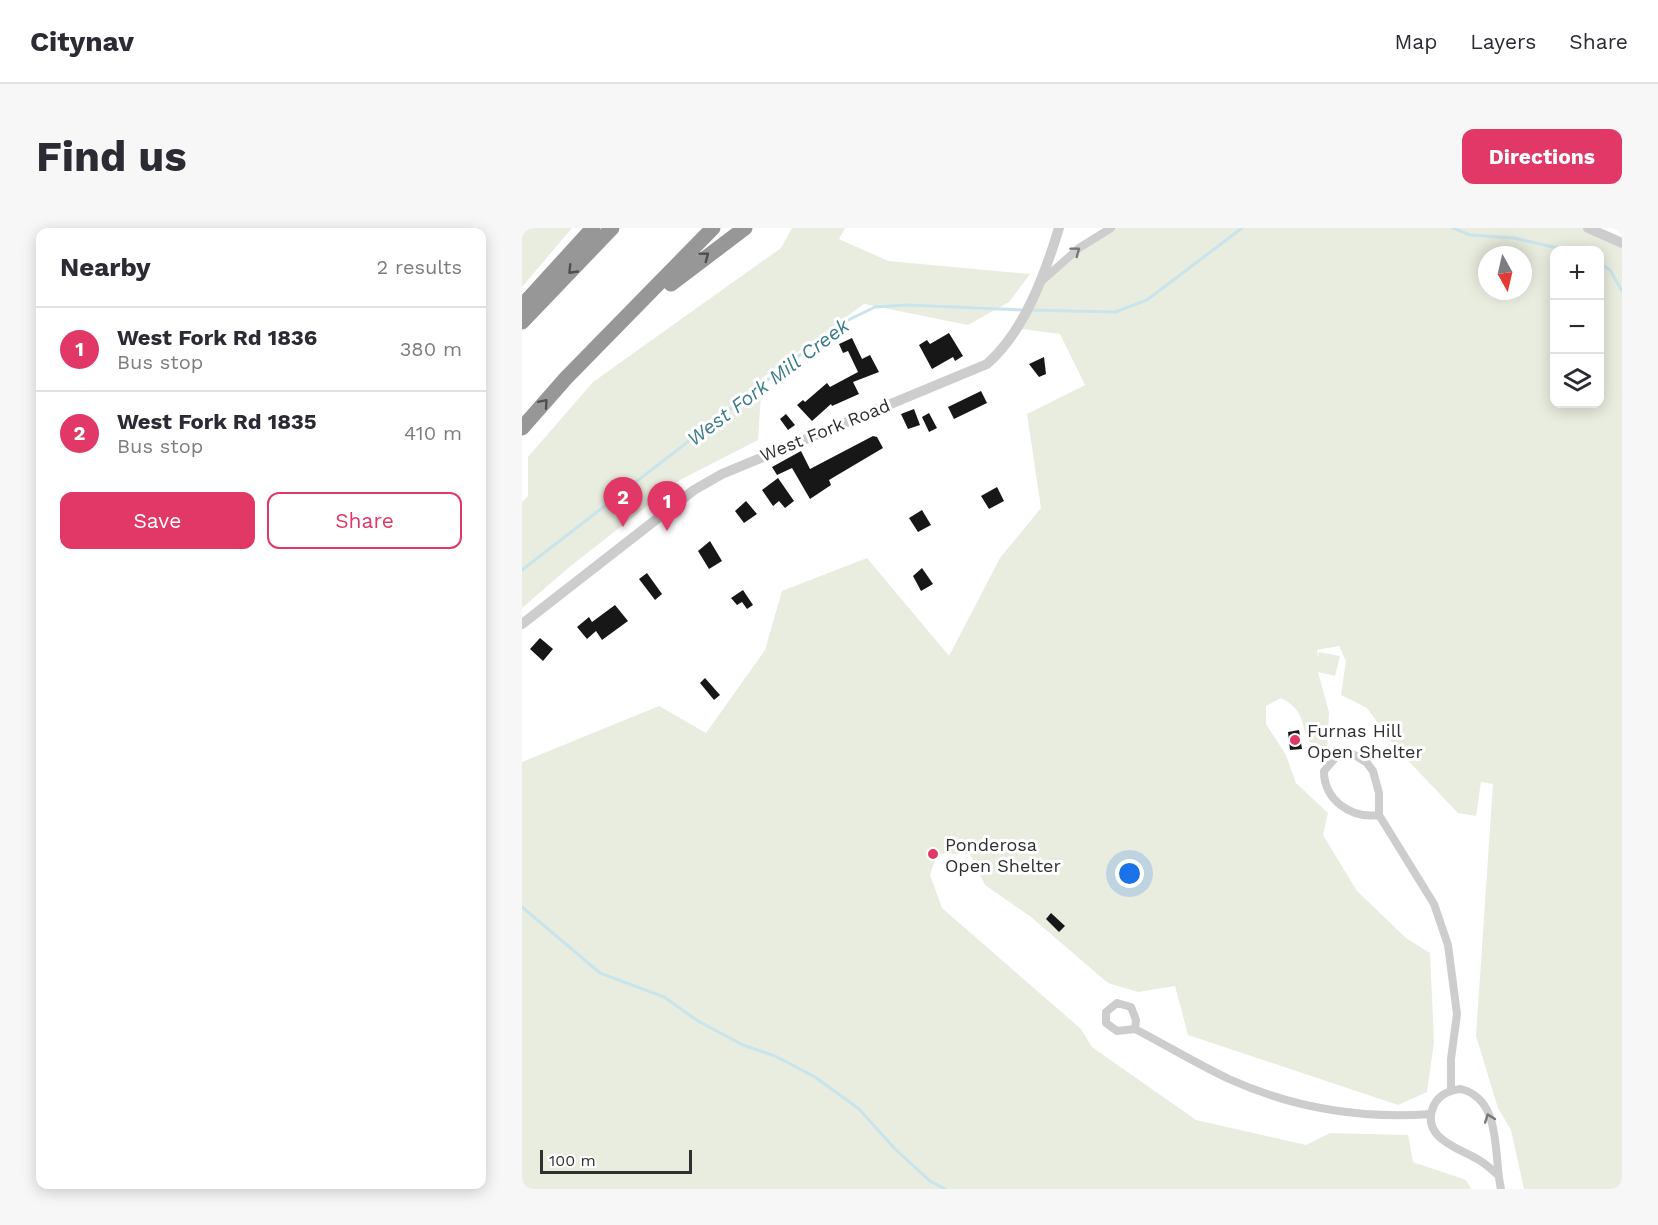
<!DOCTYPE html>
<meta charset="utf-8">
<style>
:root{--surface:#fff;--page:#f7f7f7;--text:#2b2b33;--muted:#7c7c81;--line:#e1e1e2;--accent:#e23867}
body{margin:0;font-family:"Work Sans",sans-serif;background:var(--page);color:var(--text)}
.controls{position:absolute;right:18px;top:18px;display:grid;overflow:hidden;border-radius:12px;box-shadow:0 3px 15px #0003}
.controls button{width:54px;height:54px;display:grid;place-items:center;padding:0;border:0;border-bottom:2px solid var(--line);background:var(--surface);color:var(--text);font:30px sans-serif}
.compass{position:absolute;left:956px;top:18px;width:54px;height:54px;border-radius:50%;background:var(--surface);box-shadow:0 3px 15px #0003;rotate:172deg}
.scale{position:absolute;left:18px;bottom:15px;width:152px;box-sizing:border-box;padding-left:6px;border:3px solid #303030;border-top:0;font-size:16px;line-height:21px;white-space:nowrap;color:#303030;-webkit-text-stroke:4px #fff;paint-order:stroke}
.you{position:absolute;left:608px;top:646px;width:21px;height:21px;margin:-15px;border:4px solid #fff;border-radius:50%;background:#1a73e8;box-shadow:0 0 0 9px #1a73e833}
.badge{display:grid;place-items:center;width:39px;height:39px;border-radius:50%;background:var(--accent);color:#fff;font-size:20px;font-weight:700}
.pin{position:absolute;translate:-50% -50px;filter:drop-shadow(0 2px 3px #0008)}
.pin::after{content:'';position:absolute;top:32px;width:21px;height:18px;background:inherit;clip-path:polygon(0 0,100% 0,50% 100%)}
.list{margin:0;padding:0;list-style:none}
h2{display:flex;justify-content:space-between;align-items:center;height:78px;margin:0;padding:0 24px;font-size:26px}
h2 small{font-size:20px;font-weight:400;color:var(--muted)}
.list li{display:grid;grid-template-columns:39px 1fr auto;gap:18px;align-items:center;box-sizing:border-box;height:84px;padding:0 24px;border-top:2px solid var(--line)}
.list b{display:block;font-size:22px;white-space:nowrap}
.list p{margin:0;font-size:20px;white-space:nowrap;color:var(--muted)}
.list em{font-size:20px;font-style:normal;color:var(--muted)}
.actions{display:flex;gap:12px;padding:18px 24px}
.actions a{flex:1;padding:14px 0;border:2px solid var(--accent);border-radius:12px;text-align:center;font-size:21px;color:var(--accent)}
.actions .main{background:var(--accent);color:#fff}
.icon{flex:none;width:33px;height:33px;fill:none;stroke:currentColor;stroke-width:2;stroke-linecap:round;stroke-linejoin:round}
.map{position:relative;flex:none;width:1100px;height:961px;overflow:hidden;border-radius:12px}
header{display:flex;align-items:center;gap:36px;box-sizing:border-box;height:84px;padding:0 30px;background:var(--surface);border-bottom:2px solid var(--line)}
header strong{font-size:28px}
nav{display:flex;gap:33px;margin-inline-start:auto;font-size:21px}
.intro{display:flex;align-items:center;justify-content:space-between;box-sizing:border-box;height:144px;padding:0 36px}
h1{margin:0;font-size:42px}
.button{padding:15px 27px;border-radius:12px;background:var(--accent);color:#fff;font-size:21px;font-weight:700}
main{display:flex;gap:36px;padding:0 36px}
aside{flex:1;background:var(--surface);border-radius:12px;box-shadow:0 3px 15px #0003}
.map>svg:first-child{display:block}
.green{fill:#e9eddf;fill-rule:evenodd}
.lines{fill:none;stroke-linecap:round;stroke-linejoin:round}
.stream{stroke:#c9e4ea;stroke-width:3}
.building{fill:#171717}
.minor{stroke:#cdcdcd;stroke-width:8}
.tertiary{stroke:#cdcdcd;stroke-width:10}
.motorway{stroke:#979797;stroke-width:15}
.oneway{stroke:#777}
.oneway2{stroke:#4f4f4f}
.poi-dot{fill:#e23867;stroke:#fff;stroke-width:2}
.labels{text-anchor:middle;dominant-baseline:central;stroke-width:6;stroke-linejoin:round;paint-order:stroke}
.street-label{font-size:18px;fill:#303030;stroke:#fff}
.poi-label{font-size:18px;fill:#303030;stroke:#fff;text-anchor:start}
.water-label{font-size:20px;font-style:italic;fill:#3d7c8b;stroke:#fff}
</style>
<header>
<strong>Citynav</strong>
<nav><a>Map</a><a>Layers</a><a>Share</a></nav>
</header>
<div class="intro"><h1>Find us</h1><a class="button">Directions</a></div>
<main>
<aside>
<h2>Nearby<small>2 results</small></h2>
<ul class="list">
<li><span class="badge">1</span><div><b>West Fork Rd 1836</b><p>Bus stop</p></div><em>380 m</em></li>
<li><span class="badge">2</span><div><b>West Fork Rd 1835</b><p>Bus stop</p></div><em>410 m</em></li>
</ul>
<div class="actions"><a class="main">Save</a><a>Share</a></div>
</aside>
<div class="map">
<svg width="1100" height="961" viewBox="0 0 1100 961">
<rect width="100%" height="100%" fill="#fff"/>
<g class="green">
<path d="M0,0h50l-50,59z"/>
<path d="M270,0h53l-6,11 49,22 142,13 -21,28 -41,23 -104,-21 -102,74 -4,62 -78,40 -113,89 -45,39v-106l6,-6v-39l65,-75 188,-134z"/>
<path d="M589,0h477l34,15v946h-98l-13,-59 -13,-22 -22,-72 17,-252 -12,-2 -5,34 -18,-3 -62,-65 -29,-40 -26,-13 5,-34 -7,-15 -22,4 1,7 1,-5 21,4 -5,20 -17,-4 11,40 -2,40c-29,-9 -18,-29 -33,-45 -4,-4 -9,-7 -13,-9l-15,8v18l20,31 10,28 32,30 -5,22 34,56 49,47 24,15 4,89 -7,50 -29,13 -210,-70 -13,-49 -37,6 -30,-9 -77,-66 -46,-32 -15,-31h-33l-7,21 12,33 139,121 11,18 104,73 110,25 24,-12 78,2 5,27 53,18 5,9h-949v-427l137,-56 47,27 59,-83 17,-59 85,-33 82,98 51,-98 41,-50 -14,-94 58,-29 -25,-51 -45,-6 29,-49zM1032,22h46v154h-46zM965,27h36v36h-36z"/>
</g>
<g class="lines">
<g class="stream">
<path d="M931,0l17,7 44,3 52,12"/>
<path d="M1078,35l10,7 12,21"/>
<path d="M508,82l85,2 32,-12 95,-72"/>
<path d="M0,342l318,-246 35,-17 32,-2 117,5"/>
<path d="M0,679l78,66 64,24 34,24 45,24 32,11 40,21 44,32 36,40 35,32 15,8"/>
</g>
</g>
<g class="building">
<path d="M427,105l14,23 -8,5 -2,-4 -21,12 -13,-24 8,-5 3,4z"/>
<path d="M330,110l10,21 8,-4 9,17 -26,10 6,12 -27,12 -1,-2 -19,17 -15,-16 6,-5 2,2 22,-19 3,4 28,-15 -10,-21 -5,2 -4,-9z"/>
<path d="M522,129l2,17 -7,3 -10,-13z"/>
<path d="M459,163l6,12 -33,16 -6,-12z"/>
<path d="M392,181l6,16 -12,4 -7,-15z"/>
<path d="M407,185l8,15 -8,4 -7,-15z"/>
<path d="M264,186l9,11 -7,5 -8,-11z"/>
<path d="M351,208l4,1 6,11 -54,32 2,5 -21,14 -18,-31 -15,7 -5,-8 29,-16 9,18z"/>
<path d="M256,250l16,23 -9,7 -6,-7 -6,5 -11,-16z"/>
<path d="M475,259l7,14 -15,8 -8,-13z"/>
<path d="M224,273l11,13 -13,9 -9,-12z"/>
<path d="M400,282l9,15 -13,7 -9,-14z"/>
<path d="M188,313l12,20 -13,8 -11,-18z"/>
<path d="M400,340l11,16 -12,7 -8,-15z"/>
<path d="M125,345l15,21 -7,6 -16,-21z"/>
<path d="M221,362l10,15 -6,4 -5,-7 -5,3 -6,-7z"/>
<path d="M93,377l13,16 -26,19 -6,-9 -9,8 -10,-12 12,-10 3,5z"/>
<path d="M18,410l13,11 -10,12 -13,-12z"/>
<path d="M183,450l15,17 -6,5 -14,-17z"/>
<path d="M777,502l3,19 -12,1 -2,-18z"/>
<path d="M529,685l14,13 -6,6 -13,-13z"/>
</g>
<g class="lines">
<g class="minor">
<path d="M522,51l35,-31 32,-20"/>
<path d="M857,587c-28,4 -55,-15 -55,-44l12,-14 17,-3 14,9 6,8 6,22v22l55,89 14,41 9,69 -6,45v31"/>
<path d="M595,775l14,4 5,13 -1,9 -18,2 -11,-8v-11z"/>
<path d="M613,801c31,16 62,35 94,50 64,29 133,40 202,35"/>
<path d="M976,947c-6,-5 -12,-11 -19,-15 -20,-12 -60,-22 -45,-55 5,-10 16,-15 27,-16 42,11 32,67 40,100"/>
</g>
<g class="tertiary">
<path d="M1066,0l34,15"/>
<path d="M0,396l172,-134 28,-16 265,-110c37,-32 58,-90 72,-136"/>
</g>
<g class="motorway">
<path d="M149,56l74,-56"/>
<path d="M0,78l71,-78"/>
<path d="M0,94l90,-94"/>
<path d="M0,200l44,-50 147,-150"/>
</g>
</g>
<defs><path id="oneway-chevron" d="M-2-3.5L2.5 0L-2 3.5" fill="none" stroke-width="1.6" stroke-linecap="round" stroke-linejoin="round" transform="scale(1.5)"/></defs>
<g class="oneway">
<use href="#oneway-chevron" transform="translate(554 23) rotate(-37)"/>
<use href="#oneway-chevron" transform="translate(967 890) rotate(-110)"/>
</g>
<g class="oneway2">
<use href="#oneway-chevron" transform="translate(183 28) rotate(-37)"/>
<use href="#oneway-chevron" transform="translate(50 42) rotate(134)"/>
<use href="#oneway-chevron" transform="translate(22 175) rotate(-49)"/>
</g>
<g class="poi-dot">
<circle cx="773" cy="512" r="6"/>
<circle cx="411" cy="626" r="6"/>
</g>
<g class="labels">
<g class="street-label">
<text transform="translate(303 202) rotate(-22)">West Fork Road</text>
</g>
<g class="poi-label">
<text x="785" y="502">Furnas Hill<tspan x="785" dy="21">Open Shelter</tspan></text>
<text x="423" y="616">Ponderosa<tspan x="423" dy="21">Open Shelter</tspan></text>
</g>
<g class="water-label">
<text transform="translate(246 154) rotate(-37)">West Fork Mill Creek</text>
</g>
</g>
</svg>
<div class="controls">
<button>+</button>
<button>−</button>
<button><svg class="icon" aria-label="layers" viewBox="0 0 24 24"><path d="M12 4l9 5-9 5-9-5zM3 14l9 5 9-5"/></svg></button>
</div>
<svg class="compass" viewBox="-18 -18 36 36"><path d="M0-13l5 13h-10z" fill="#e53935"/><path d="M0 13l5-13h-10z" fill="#7c7c81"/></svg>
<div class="scale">100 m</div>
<div class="you"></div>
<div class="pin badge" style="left:145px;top:303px">1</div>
<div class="pin badge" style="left:101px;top:299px">2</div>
</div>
</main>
